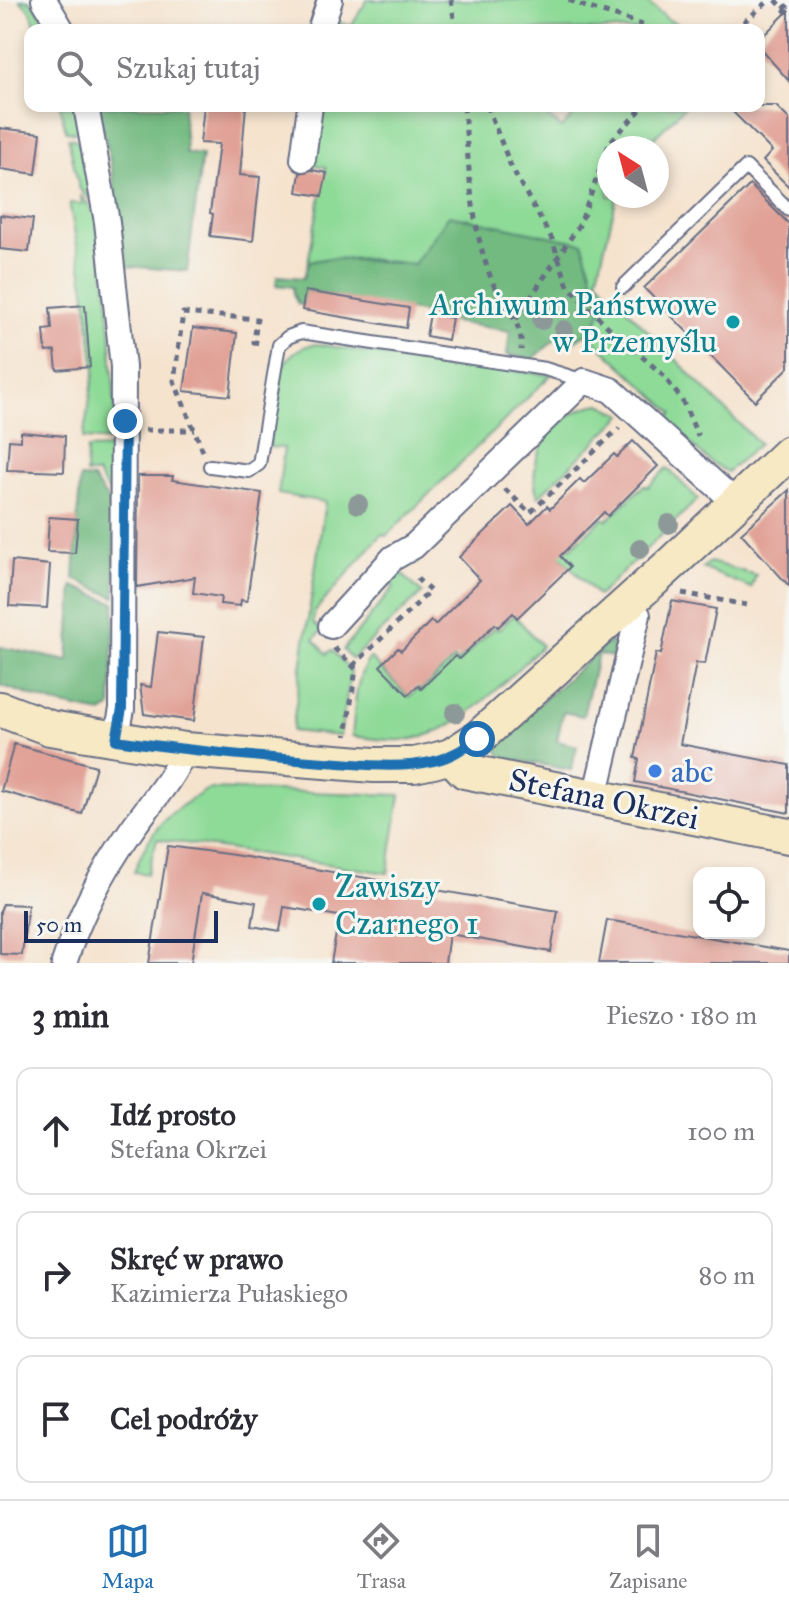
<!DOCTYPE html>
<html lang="pl">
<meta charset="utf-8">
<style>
:root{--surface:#fff;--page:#f7f7f7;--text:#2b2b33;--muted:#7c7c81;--line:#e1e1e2;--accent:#1f6fb2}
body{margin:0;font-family:"IM FELL Great Primer",serif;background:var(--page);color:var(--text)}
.controls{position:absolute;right:24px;bottom:24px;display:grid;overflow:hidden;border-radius:16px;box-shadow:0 4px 12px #0003}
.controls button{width:72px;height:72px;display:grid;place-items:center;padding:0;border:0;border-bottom:2px solid var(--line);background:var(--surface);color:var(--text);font:40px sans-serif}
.compass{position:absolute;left:597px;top:136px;width:72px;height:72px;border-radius:50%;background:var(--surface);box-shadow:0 4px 12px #0003;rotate:324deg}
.scale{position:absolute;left:24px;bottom:20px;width:194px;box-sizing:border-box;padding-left:8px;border:4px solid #1b2f5e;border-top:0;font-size:22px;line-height:28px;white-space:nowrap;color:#1b2f5e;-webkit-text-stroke:6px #f6f6f2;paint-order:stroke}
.stop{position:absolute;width:24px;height:24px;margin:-18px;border:6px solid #1f6fb2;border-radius:50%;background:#fff}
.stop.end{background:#1f6fb2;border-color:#fff;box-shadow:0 2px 8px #0008}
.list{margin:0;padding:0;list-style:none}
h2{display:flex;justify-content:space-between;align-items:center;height:104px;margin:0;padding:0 32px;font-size:34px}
h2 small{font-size:26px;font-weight:400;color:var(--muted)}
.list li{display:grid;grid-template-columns:52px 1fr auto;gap:24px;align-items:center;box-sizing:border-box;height:128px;margin:0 16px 16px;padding:0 16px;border:2px solid var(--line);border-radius:16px}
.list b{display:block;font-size:30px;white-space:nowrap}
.list p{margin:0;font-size:26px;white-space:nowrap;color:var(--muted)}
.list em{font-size:26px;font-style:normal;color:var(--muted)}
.icon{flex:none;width:44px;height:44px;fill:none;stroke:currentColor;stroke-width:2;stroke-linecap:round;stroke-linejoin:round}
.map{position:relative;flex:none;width:789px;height:963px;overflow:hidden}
.search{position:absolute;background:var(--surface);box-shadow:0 4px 12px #0003;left:24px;right:24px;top:24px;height:88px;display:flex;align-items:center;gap:20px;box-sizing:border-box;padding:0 28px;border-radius:16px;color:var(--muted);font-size:30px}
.sheet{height:536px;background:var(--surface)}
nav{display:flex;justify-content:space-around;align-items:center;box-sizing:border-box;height:112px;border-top:2px solid var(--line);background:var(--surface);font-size:22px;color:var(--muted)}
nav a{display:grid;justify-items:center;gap:4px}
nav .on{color:var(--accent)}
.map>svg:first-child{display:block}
.green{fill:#8eda97;stroke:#54847a;stroke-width:2}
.forest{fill:#72ba80;stroke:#46746f;stroke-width:2}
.building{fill:#e1a196}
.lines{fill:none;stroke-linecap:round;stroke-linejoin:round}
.lane-casing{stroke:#676e85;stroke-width:16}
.street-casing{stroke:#676e85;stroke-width:28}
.secondary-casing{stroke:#676e85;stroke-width:38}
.path{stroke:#676e85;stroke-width:5;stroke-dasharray:6 6;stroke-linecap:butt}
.lane{stroke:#fff;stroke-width:12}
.street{stroke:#fff;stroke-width:24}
.secondary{stroke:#f7e9c3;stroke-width:34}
.tree{fill:#8d9898}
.route{stroke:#1f6fb2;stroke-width:10}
.culture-dot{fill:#0f9aa8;stroke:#f6f6f2;stroke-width:3}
.shop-dot{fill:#3f7fe0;stroke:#f6f6f2;stroke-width:3}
.labels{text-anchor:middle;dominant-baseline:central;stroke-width:6;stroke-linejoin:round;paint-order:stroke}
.culture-label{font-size:32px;fill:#0d838f;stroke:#f6f6f2;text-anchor:end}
.shop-label{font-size:32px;fill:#366cbe;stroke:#f6f6f2;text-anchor:start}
.street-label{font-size:32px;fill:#1b2f5e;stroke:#f6f6f2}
</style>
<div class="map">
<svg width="789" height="963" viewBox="0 0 789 963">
<rect width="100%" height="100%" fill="#f6f6f2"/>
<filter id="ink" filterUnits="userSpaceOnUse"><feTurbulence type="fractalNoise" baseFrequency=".0125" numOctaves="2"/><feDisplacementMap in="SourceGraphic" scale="16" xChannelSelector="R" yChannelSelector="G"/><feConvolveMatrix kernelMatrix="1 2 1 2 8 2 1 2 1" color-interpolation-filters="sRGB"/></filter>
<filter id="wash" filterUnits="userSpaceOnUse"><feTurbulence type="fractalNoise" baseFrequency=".006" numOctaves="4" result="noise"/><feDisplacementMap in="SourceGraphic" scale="32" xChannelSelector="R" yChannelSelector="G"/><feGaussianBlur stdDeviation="1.8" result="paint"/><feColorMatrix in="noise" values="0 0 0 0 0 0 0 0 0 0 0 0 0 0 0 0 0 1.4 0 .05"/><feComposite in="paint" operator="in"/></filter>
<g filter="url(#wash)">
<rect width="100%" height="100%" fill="#f5e3ce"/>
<g class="green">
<path d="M20,0h9l11,13 8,17h-11l-6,-18z"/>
<path d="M367,0h277l25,20 21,10h-360l1,-8 21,3z"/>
<path d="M60,106h15l7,27 -16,-2z"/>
<path d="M321,106h234l-8,10 15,12 13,-15 -8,-7h118l-40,42h-36v48h8l-20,83 162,165 -32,28 -18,-11 -43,-40 7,-8 -75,-69 -7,-10 11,-24c-83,-20 -211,-64 -294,-48l18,-95 -13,-2z"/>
<path d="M68,138l10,2v4h6l11,61 -16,-17z"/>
<path d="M81,196l15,18 12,81 9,146 -34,-2 12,-71 -10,-79 -15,-82v-4l12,1z"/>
<path d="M317,344l103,17 131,14 -165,161 -4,-2 -67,77 -2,11 9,9 -8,8 13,15 5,-4 19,21 -11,65 -48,-5 33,-229 -47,-8 6,-46 -15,-1c5,-37 0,-99 48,-103z"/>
<path d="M601,404l22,11 -85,82c-15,-44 20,-88 63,-93z"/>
<path d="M117,448l-1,54 -19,-28h-11l1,-25z"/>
<path d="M667,468l31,31 -100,97 -40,-42 9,-9 4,3 32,-30 4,2 37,-35 4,2z"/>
<path d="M710,562l46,13 -5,13 -49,-20z"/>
<path d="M394,567l28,26 -70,66 -9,-9 51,-63 -9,-9z"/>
<path d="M514,615l28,31c-40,36 -83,91 -140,94 -17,1 -34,-2 -50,-4 3,-24 2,-59 18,-78l39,39 9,-9 3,3 33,-32 4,3 37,-35 3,3z"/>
<path d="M208,789l192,6 -12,78 -231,-34 -10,35 -13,-2c18,-47 33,-58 74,-83z"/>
</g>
<g class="forest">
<path d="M98,106h85l3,47 16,2 -15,116 -61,-5 -13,-92z"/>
<path d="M449,215l134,28 19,67 -11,24 -8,1 -13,9 -12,-7 -25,22 -26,-4 3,-24 -58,-9v-4l-146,-27 -3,14 -5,-1 -5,-10v-7l-17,-2 1,-9 27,2 4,-16 20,-4 86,6z"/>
<path d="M80,478l13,1 21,30 1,88 -41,-18z"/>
<path d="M73,586l42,17 -4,105 -10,5 -48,-10 -53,-18v-38l68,14z"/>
<path d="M609,642l5,2 -1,13 -15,-3 -15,62 -20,-4 -6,29 20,5 -6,24 -70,-13 -6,-14z"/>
</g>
<g id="blocks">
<g class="building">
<path d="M789,10v71l-30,-34v-7z"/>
<path d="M204,106h42l-6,69 20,2 -7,64 -43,-5 3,-22 -3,-1 9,-69 -19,-1z"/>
<path d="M727,106h49l13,13v68l-26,-26 9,-10z"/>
<path d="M0,128l41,5 -5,41 -36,-5z"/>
<path d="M312,170l15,3 -5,23 -25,-4 3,-19z"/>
<path d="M750,185l39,39v143l-34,34 -111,-113z"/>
<path d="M0,215l33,4 -4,33 -29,-3z"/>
<path d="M305,291l104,17 -3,20 -104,-18z"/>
<path d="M85,305l5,62 -33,3 -2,-19 -9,1 -2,-22 8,-1 -2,-21z"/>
<path d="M430,314l22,4 -4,22 -22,-4z"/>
<path d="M193,328l44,5 -7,63 -46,-5z"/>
<path d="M21,432l44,4 -1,36 -57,-2 2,-30 12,1z"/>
<path d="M633,441l25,25 -50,50 -4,-4 -44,44 10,11 -53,51 -4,-5 -15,14 -3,-3 -36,35 -4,-3 -34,33 -3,-4 -10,10 -28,-29 18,-18 3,3 30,-30 4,4 45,-45 -21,-23 53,-51 17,18 18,-18 3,3 30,-30 4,4 30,-29 3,3z"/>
<path d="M138,476h35l-1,4 90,13 -15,108 -6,-1 -1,6 -20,-2 1,-7 -28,-4 2,-16 -58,10z"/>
<path d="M789,490v96l-48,-53z"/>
<path d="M49,517l29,2 -3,34 -28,-1z"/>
<path d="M12,561l38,4 -3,43 -38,-2z"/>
<path d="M672,601l44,8 -11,55 -9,-1 -16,81 109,21v48l-154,-31 4,-23 -4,-1 21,-105 5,1z"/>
<path d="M158,632l46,5 -10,84 -50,-7 -4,-29 11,2z"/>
<path d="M14,744l82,22 -14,48 -81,-23z"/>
<path d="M168,846l66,9 324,56 -7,41 -102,-18 -4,29h-114l8,-47 -55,-9 -4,24 -28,-5 4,-24 -54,-9 -11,70h-42z"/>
<path d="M3,904l25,1 -6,50 -22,-1v-43z"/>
<path d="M607,920l182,31v12h-190z"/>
</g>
</g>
</g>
<g filter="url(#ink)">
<use href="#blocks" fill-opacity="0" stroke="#676e85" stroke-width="2"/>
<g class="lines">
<defs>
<g id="lane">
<path d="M623,287l123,-120 43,43"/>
<path d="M210,466l39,5 10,-7 20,-119 9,-8 13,-5 244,37 39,12"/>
</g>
<g id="street">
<path d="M44,0l18,30"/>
<path d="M320,30l10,-30"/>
<path d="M86,106l21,116 16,145 -1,342 -6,31"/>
<path d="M303,159l7,-53"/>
<path d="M331,626l62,-68 21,-12 170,-165 27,9 125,113"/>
<path d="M595,797l43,-182 -10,-12"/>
<path d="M64,963c15,-47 38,-91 66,-131 19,-28 41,-50 55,-82"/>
</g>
<g id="secondary">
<path d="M0,709l50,19 135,22 189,15h40l19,-4 18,-5 26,-17 194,-175 118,-111"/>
<path d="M451,756l14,15 324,65"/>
</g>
</defs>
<use href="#lane" class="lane-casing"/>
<use href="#street" class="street-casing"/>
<use href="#secondary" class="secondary-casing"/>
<g class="path">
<path d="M451,0l5,30"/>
<path d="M569,0c27,13 57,16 84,30"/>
<path d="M776,0l8,9 5,-5"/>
<path d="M784,9l5,6"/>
<path d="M734,30l36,-30"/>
<path d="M464,106c5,59 6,122 29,177 10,24 31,39 28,67"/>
<path d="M487,106l25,63 40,70 16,47 38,39 56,49 20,26 16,36"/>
<path d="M516,319l64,-95 30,-82 34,-36"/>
<path d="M145,430h50"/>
<path d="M203,451l-29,-70 9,-68 74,6 -3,23 8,1"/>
<path d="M505,489l25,24 89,-85"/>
<path d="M682,593l65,12"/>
<path d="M334,648l22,21 -10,67"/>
<path d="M353,666l77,-75 -17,-16"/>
</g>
<use href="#lane" class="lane"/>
<use href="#street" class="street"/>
<use href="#secondary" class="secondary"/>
</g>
<g class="tree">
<circle cx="542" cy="320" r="10"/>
<circle cx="564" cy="330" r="10"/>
<circle cx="358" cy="504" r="10"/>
<circle cx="669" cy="524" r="10"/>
<circle cx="640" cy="549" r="10"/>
<circle cx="455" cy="713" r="10"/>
</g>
</g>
<g class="lines" filter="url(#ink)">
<path class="route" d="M125,421l-3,288 -6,31c69,10 138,17 208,22 36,2 74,8 110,-1 17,-4 29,-12 43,-22"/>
</g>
<g class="culture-dot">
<circle cx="733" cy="322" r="8"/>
<circle cx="319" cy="904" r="8"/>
</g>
<circle class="shop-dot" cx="655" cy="771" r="8"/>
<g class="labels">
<g class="culture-label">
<text x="717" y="304">Archiwum Państwowe<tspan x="717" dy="37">w Przemyślu</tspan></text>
<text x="335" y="886" text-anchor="start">Zawiszy<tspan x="335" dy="37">Czarnego 1</tspan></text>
</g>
<g class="shop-label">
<text x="671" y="771">abc</text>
</g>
<g class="street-label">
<text transform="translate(604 799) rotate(12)">Stefana Okrzei</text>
</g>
</g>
</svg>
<div class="controls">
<button><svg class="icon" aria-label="locate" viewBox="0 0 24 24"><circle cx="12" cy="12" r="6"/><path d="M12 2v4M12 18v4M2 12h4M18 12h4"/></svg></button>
</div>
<svg class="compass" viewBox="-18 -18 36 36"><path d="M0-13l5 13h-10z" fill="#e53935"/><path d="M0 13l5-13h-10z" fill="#7c7c81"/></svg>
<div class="scale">50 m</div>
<div class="stop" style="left:477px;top:739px"></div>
<div class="stop end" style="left:125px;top:421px"></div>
<div class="search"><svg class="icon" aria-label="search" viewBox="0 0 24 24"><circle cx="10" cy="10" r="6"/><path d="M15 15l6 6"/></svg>Szukaj tutaj</div>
</div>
<section class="sheet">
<h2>3 min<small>Pieszo · 180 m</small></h2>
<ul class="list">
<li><svg class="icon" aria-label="ahead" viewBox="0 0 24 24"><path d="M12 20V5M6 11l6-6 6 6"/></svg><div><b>Idź prosto</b><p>Stefana Okrzei</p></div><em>100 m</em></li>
<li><svg class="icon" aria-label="right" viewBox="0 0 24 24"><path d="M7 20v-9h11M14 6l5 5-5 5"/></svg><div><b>Skręć w prawo</b><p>Kazimierza Pułaskiego</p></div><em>80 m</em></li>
<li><svg class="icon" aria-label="arrive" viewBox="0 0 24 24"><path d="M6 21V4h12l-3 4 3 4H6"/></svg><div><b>Cel podróży</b></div></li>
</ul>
</section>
<nav>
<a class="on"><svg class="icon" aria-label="map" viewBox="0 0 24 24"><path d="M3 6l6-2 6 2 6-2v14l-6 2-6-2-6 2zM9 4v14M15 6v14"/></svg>Mapa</a>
<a><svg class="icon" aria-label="directions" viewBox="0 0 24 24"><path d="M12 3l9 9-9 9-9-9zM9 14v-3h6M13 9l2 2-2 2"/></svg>Trasa</a>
<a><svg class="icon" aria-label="saved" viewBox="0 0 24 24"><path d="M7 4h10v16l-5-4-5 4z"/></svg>Zapisane</a>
</nav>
